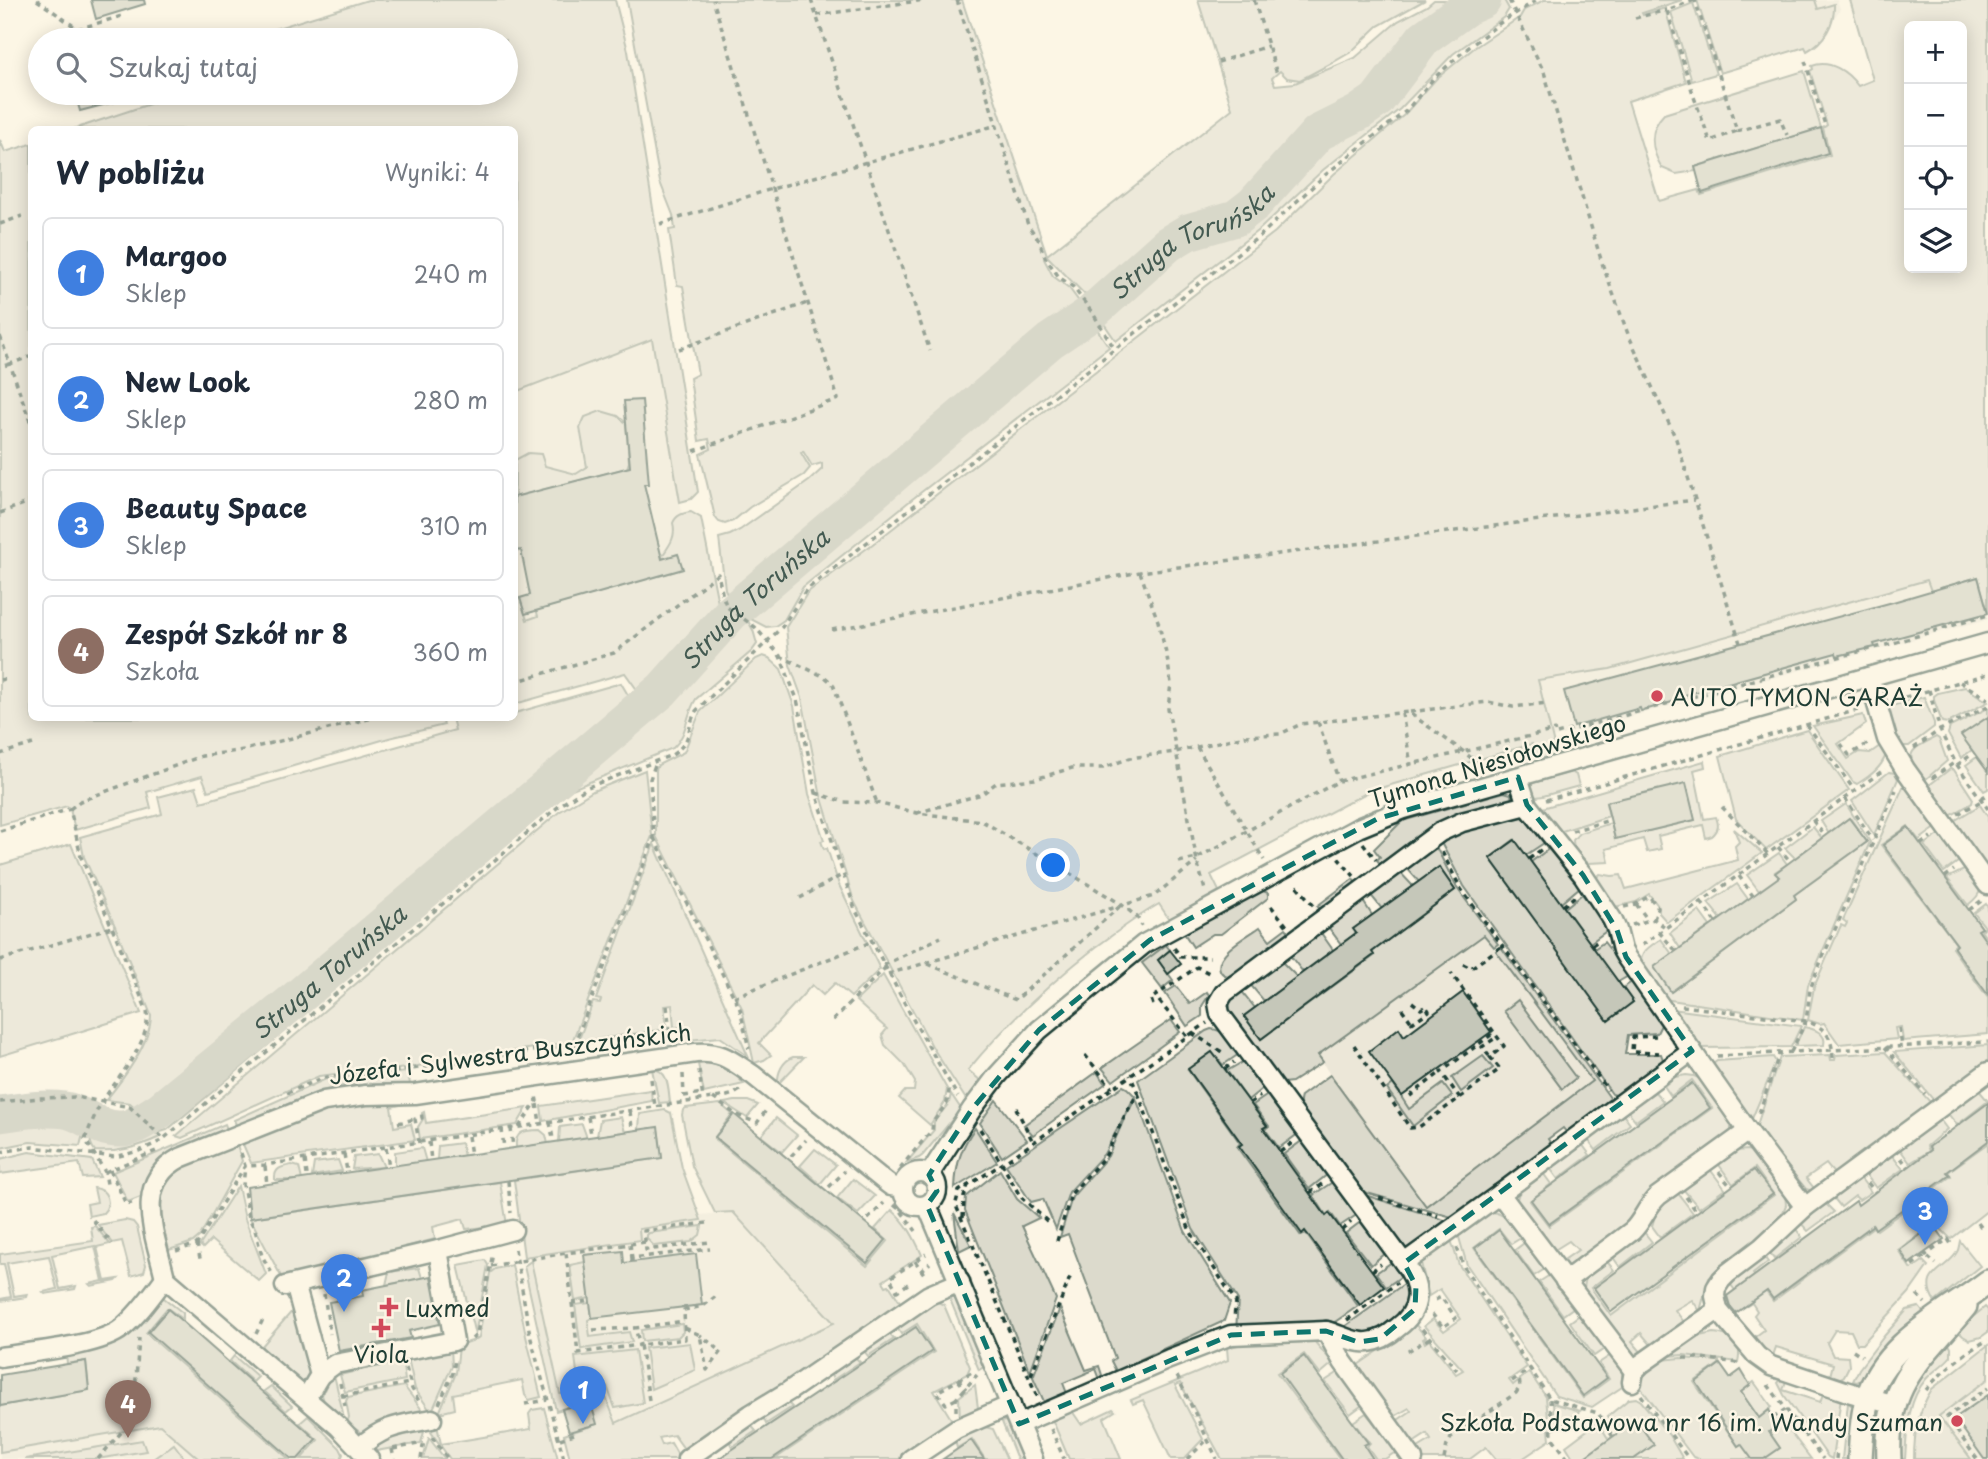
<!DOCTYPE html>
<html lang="pl">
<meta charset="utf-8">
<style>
:root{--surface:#fff;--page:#f2f2f3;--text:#1f2937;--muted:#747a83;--line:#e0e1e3;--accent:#ea580c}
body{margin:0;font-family:"Playpen Sans",sans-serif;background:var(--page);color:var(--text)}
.controls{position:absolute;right:21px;top:21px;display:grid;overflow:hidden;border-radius:10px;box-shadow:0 4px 18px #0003}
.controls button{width:63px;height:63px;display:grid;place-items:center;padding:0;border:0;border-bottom:2px solid var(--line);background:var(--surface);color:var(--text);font:35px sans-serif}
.you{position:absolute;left:1054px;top:866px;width:24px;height:24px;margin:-18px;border:5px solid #fff;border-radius:50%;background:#1a73e8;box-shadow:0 0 0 10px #1a73e833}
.badge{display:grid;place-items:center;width:46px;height:46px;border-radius:50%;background:var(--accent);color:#fff;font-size:23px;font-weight:700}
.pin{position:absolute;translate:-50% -58px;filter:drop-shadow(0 2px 4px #0008)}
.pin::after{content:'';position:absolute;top:37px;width:24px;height:21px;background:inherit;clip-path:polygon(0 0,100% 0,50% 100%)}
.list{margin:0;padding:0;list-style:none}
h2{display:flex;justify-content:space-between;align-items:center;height:91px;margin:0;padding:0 28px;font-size:30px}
h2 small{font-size:23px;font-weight:400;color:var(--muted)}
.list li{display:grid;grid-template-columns:46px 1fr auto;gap:21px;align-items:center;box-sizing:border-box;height:112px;margin:0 14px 14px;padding:0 14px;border:2px solid var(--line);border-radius:10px}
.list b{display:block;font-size:26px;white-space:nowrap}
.list p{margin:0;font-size:23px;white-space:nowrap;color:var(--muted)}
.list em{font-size:23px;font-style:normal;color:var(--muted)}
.icon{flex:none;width:38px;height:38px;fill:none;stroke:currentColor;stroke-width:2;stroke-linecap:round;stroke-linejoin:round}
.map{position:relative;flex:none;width:1988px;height:1459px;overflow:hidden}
.search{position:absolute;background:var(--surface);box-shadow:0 4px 18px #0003;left:28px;top:28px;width:490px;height:77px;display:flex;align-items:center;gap:18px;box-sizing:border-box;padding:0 24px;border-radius:38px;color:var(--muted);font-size:26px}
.panel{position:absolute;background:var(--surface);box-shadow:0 4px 18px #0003;left:28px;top:126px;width:490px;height:595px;border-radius:10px}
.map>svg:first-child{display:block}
.built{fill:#ece7d8}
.green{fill:#dcdacc;stroke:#7e8c80;stroke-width:2;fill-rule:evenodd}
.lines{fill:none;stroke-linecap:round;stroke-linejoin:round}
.river{stroke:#aeb3a7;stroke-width:37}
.building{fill:#c5c7b9;stroke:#1f3d34;stroke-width:2}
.street-casing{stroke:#1f3d34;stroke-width:23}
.secondary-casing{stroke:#1f3d34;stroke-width:28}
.path{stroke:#1f3d34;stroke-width:3.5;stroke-dasharray:5 5;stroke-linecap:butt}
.street{stroke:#fcf5e5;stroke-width:18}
.secondary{stroke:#fcf5e5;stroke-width:23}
.marked{fill:none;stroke:#0f766e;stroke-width:5;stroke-dasharray:14 9;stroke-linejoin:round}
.poi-dot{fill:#d1495b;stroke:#fcf5e5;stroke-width:2.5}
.labels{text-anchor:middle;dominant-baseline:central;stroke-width:5;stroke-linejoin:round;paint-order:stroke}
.poi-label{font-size:23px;fill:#1f3d34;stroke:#fcf5e5;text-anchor:start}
.street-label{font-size:23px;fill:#1f3d34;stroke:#fcf5e5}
.water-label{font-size:24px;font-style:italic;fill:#435a51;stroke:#fcf5e5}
</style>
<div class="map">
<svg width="1988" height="1459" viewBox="0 0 1988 1459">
<rect width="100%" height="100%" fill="#fcf5e5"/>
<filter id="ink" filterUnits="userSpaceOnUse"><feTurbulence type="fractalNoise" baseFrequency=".0143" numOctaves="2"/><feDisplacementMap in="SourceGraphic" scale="14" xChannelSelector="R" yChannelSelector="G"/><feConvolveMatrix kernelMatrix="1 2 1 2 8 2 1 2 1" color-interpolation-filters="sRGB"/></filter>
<g filter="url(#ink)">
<g class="built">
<path d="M1814,0h23l3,9 -15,23z"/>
<path d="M652,339l41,237 -178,97v-281z"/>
<path d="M1978,577l10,42 -436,119 -14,-58 72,-11 318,-89 3,11z"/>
<path d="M1484,935l108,145 -166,126 -96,-131 -12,-20z"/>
<path d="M733,1212l101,112 -218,99 -13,-33 -43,4 -36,-163z"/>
<path d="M1988,1353v106h-67l10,-59z"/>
<path d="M160,1425l39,34h-199v-7z"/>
</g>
<g class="green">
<path d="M368,0h247l13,51 70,441 -7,7 -11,3 -28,-163 -137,53 -1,-262 -440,-1 109,-36h323v-53h-227l-5,-11z"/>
<path d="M627,0h335l85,255 185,-146 -34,-109h227l-47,26 -27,26 -21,12 -30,16 -13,-2 -7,-7 -8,7 3,7 20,-2 60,-25 43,-37 29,-15 7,-6h33l-53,38 -41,58 -20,14 -45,26 -70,70 -17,10 -31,8 -14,7 -71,60 -11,13 -47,-48 -3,3 9,17 16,12 17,23 -41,27 -271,233 -42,34 -7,-16 -6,-51 11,-3 10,-5 69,-49 13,-12v-6l-10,3 -9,-15 -2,2 9,15 -6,7 -54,32 -17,14 -8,3 -6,-2 -4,-5 -15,-63 11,-5 -2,-10 -10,2 -9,-63 8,-4 -15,-88 -6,-1 -8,-55 6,-1 -2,-14 -13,-33z"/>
<path d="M1491,0h13l5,9 -5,8 -51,37 -53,55 -77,61 -62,58 -145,113 -18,-26 81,-72 12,-6 41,-13 15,-9 18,-14 58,-64 55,-29 45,-62 11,-11 30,-22z"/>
<path d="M1544,0h138l-40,13 1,2 22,-7 21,74 -58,19 31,100 40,-11 2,5 129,-40 -7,-27 4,-3 -17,-54 3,-2 -1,-3c18,-7 36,6 46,20l15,-6 -23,-80h138v613l-10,-36 -47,14 -4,-11 -317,89 -72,11 18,73 -3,5 -12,4 -4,-3 -5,-15 -162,47 -159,84 8,16 -50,28 -10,-15c-23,13 -42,28 -63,43 -47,37 -90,77 -128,123l13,11 -14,20 -34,-53 -79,-147 -34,-109 -18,-94 -12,-33 -4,-38 22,-35 66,-49 401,-311 59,-58 70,-59 32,-36 38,-31 46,-31 4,-7zM1909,26h53v242h-53z"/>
<path d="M1697,0h118l3,9 16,-5c1,20 -10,38 -27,47l-2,-4 -85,26z"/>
<path d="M1693,3l23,71 -24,7 -21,-69z"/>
<path d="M1804,71l17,57 -126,39 1,4 -20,3 -14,-6c-11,-18 -14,-38 2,-54z"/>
<path d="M0,140l5,12 26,-8 1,574h410l2,7 -55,13 -181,53 -6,-15 -55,16 4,16 -76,22 -5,-21 -3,-3 -67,19z"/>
<path d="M1091,320l18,27 -198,153 -108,87 -19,33 -9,6 -9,1 -23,-12 2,-9z"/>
<path d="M601,411l17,5 8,7 3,39 -2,6 -112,29v-37l13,-7 13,1 4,12 31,8 11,-7 -7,-39 5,-11z"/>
<path d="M691,512l10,6 20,100 -62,72 -16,8 -18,-25 -110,31v-104l5,-2 7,22 11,-4 -6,-22 12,14 138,-39 -4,-15 -18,5c8,-12 17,-21 13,-36 3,-8 10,-10 18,-11z"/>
<path d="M748,621l5,9 4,14 -5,7 -56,48c-11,18 -8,35 -23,49l-101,41 -405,341 -7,2 -9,-10 511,-426 35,-38z"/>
<path d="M763,656l6,2 12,11 13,37 15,88 15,46 -3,1 3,8 3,-1 12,37 41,84 -29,28 -16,-14 -12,12 -11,-10 -53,58 12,12 -7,5 -10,3 -12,-55 -86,-172v-66l2,-5 26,-13 16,-40 56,-53z"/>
<path d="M621,683l14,24 -496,404 -9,-8 -24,-3c17,-21 45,-57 45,-85l-36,-89 -31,-69 -4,-20 82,-23 -4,-17 38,-10 5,15 254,-72 -3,-12h62l1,-5z"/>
<path d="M1965,687l23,15 -40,21 -6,-1 -8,-22v-4l4,-3z"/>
<path d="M1924,697l10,26v4l-25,19h-7l-10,-14 -8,-24z"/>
<path d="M1988,708v12l-2,-2 -24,17 10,15 -11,8 -13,-24 2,-7z"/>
<path d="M1863,715l3,9 -28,20 10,15 11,-7 11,1 10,-7h3l3,8c-4,14 -17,23 -29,30l-4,-2 -40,-56z"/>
<path d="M1807,730l42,60 -83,60 -30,-31 -16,-63z"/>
<path d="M1936,737l3,2 8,22 -21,18h-4c-19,-26 -12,-29 14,-42z"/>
<path d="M1977,757l11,15v17l-4,2 -18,-26z"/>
<path d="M1704,761l1,6 -11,3 10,49 12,-2c3,8 3,13 -4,19l-6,2 -3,-13 -45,11 3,13 -14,3 -4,-13 -37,10 3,13 -21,1c-8,-7 -15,-12 -15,-23l6,-7 32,-10 4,16 79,-19 -88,-17 3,13 -50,16 -20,-23z"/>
<path d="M1950,769l4,1 19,29 -1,4 -22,13 -22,-30z"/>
<path d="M645,770l7,66 -80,206 -180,28 -40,2 -33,4 -137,62 -6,-2 383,-324 34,-21z"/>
<path d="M1571,772l5,3 3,11 -36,10 -6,1 -5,-2 -2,-7 3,-5z"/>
<path d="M1889,772l6,1 3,6 -24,56 -22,-34z"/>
<path d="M1904,785h3l30,42 -18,13 -11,-14 -27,19 75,99 -4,4 36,50v36l-85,7 -2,-14 -6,1 2,11 -58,5 -15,-21 -4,1 -12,-4 6,-33 27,-62 4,2 2,-4 -4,-3z"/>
<path d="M1504,792l7,2 1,6 -129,67 -6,-7 3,-3 -6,-8 28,-28z"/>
<path d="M1846,804l24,38 -62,143 -5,35 -139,-21c-8,-11 -29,-31 -21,-45 4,-7 12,-11 18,-15l11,15v37l124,-92 -2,-4 73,-53 -17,-24 -21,16 -8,-13z"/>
<path d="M1980,805l8,12v53l-34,-49z"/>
<path d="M1525,812l22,29 -21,14 -12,-15 -24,18 118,162 25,-18 -10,-14 10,-7 29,42 -5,10 -29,2 -3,19h36l4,11 -46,31 -7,-2 -148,-208 -25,-47 8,-5z"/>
<path d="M1813,827l9,11 -27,20 -10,-10z"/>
<path d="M1734,829l28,24 -95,69 -8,-9v-6l-10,-13 -13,8 -21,5 -18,-23 -1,-6 4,-4 12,2 9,-1 5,14 112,-29 -3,-14 4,-4z"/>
<path d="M1942,833l20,26 -18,13 -20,-27z"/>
<path d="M1434,843l23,45 41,56 -4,3 -10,-12 -166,120 5,7 -31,20 -9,1 -54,-71 2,-18 9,-5 15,19 -11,8 17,23 113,-83 -2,-4 83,-62 -16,-23 -20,15 -14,-16z"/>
<path d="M71,844l70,169 -141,43v-191z"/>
<path d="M654,844l94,212 -28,-19 -32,3 -3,-13h-11l-2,-22 -8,1 3,23 -89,13 15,-40 7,1 1,-3 -5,-1z"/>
<path d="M1550,848l30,39 -19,16 -30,-41z"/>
<path d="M1779,853l8,11 -12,8 4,5 -20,14 -12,-16z"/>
<path d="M1397,869l16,17 -31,23 -13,-16z"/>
<path d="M1966,869c14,17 22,20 2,36l-21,-27z"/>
<path d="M1353,879l4,6 -35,26 -5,-5z"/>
<path d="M1737,884l11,15 -27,20 -13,-16z"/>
<path d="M1263,891l5,2v5l-47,36h-8l-20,13 -9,-14z"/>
<path d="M1582,894l27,35 -19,14 -25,-35z"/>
<path d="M1361,898l11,17 -18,14 2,4 -15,11 -15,-20z"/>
<path d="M1986,904l2,3v33l-7,-9 4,-4 -11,-14z"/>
<path d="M1699,911l11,15 -30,22 -10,-15z"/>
<path d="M1260,927l10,13 16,-12 6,7 -57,40c-6,1 -12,2 -15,-5 -6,-17 29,-35 40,-43z"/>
<path d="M1319,930l14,20 -30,22 -15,-19z"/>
<path d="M1604,942l26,33 -12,7 -24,-33z"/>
<path d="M1166,945l4,5 -12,10 15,20 -11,9 -20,-26z"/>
<path d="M1501,947l112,155 -42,32 -4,-1 -4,-5 -15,11 3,5 -2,6 -94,68 -95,-27 -60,-80v-10l1,-5 29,-21 96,131 166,-125 -96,-130z"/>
<path d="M1278,958l19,19 -33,24 -16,-19z"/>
<path d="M883,975l64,114 -2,13 -15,23 -31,-27 6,-7h9l1,-9 -11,-18 -19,-19 -3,-10 5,-6 -31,-28z"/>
<path d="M1176,986l14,18 17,-12 2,3 -7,11v10l-15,10 -22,-33z"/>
<path d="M1518,1000l58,78 -14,11 -58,-78z"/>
<path d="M1672,1009l129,17 -10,21 -91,1z"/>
<path d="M1171,1020l9,12 -67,49 -11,-13z"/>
<path d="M1804,1027c10,2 23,6 20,18l-29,1z"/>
<path d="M1211,1029c15,1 20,13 28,25l-16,11 -11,-13 -24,18 52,73 -3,4 64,89 5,-2 52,72 -29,20 -93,5 2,-31 -45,-71 -55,-149 68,-49z"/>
<path d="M1988,1045v19l-53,38 -41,-50z"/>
<path d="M1885,1052l47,52 -96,72 -10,-12 -20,14 11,14 -11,-3 -50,-61 24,-71 50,-2 1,5h4l1,-5z"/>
<path d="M1483,1056l10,12 -32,24 -9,-14z"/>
<path d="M793,1057h11l-26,27c-1,-12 5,-23 15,-27z"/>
<path d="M1773,1057l3,5 -25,59 -38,-53v-4l4,-3z"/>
<path d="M1244,1061l20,26 -16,13 -21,-29z"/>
<path d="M708,1063l22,6 14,15 -40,9 -6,-29z"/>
<path d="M652,1069c17,1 16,19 18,33l-11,1z"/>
<path d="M408,1072l2,12c-22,1 -45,-1 -66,2 -35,5 -74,27 -107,41l-3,-7 92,-41z"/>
<path d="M1097,1072l8,12 -72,51 -9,-10z"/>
<path d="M1686,1075l8,1 9,4 28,42v12l-82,60 -24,33 -51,39c-6,1 -9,0 -13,-4l17,-12 -9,-9 -16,10 -36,-46c-2,-17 14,-24 26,-32l8,11 -21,17 19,25 163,-118 -20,-28 -21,16 -7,-10 11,-9z"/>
<path d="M1393,1084l16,25 34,-25 9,12 -39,30 -26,-37z"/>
<path d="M1123,1086l4,2 8,8 -31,58 -35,38 -13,37 -13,-30 -12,3 -25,-37z"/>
<path d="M1978,1089l10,12 -31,24 -11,-14z"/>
<path d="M651,1090l1,11 -109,20 -2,-15z"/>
<path d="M1655,1092l8,9 -27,20 -8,-10z"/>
<path d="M951,1094l10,15 -38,46 -4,3 -12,4 27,-32v-8l15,-19z"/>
<path d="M1269,1094l30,39 -20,15 -14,-19 4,-3 -16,-21z"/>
<path d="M1136,1098l49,133 45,72 -6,18 -96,44 -4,6 -6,4 -7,-14 4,-3 -47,-124 -8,3 12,-40 36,-41 16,-37z"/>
<path d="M996,1100l31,40 -25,17 -22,-34z"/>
<path d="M735,1101h13l10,4 -11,13 -23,-15z"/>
<path d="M414,1102l-23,5 3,20 17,-3 4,16 -164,23 -9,-21 94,-37z"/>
<path d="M720,1104l12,10 -18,24 153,128 21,-25 -13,-12 17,-19c15,13 22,27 30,45l-39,26 3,5 3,-1 13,20 -215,148 -13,-18 -15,3 3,7 9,-2 9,16h-110l-6,-24 32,-11 -7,-23 -33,10 -32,-145 7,-5 29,133 43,-4 13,33 218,-100 -101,-111 -18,1 -23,-47 -10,-51 1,-5 3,-2z"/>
<path d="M527,1108l-10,17 -97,14 -2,-12 5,-8 -1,-6 2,-1 2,11z"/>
<path d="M665,1110l6,3 11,55 19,52 -62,9 1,11 -116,17 -10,-77 148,-22 -4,-30 -19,2 1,-16z"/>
<path d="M1622,1113l8,11 -34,26 -7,-9z"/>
<path d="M46,1115l40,7 -6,24 -50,-4 -30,6v-30z"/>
<path d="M621,1117l4,15 -28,4 3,-16z"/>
<path d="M1938,1117l9,12 -20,17 2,5 -19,12 -11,-15z"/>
<path d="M776,1118l21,17 -15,17 -21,-16z"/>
<path d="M146,1124l14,13c-22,10 -41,16 -65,14 -7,-9 -5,-16 0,-26 19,10 32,9 51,-1z"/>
<path d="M225,1124l2,5c-37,16 -73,22 -84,67l-15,6 -15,-30z"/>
<path d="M582,1124l5,14 -28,4 1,-15z"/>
<path d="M975,1128l22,34 -42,26c1,-24 6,-41 20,-60z"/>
<path d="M540,1130l6,5 2,9 -32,4c-2,-17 9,-18 24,-18z"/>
<path d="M1303,1140l25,34 -19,15 -25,-35z"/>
<path d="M461,1143l3,13 -27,4 1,-14z"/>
<path d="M1988,1143v67l-37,29 -16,-16 -37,27 13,19 12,-8 5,5 -19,27 -47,51h-5l-6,-13 -16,-1 -8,13 6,13 15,1 1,9 -5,10 -5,3 -9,-3 3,-12 -57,-17 -4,12 -20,-20 12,-9 -10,-15 3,-4 -5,-8 -5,3 -19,-25 36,-24 4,5 -15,12 20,27 100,-74 4,3 74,-54 -3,-4z"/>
<path d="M1582,1144l8,11 -32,24 -8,-11z"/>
<path d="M237,1146l5,15 -42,75 -7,6 -24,8c-22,-77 4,-81 68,-104z"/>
<path d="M422,1148l4,14 -31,4v-14z"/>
<path d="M815,1149l21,16 -16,19 -20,-18z"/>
<path d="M1748,1150l5,2 32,41 1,12 -5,12 -21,23 -51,38 -9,33 -8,-11 -17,10 9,12 -32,24 -11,-13 -9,8 11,13 -12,2 -47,-64c0,-19 7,-22 21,-33l9,11 -23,18 20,28 163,-121 -19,-27 -22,16 -16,-22 18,-11z"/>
<path d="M29,1152l63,8 8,17 -17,1 -4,-15 -79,11v-15z"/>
<path d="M1890,1153l13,16 -27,19 -12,-16z"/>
<path d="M378,1154l6,13 -32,2 2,-12z"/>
<path d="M338,1160l4,11 -30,5 2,-13z"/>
<path d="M292,1165l7,2 3,13h-27c-1,-12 6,-13 17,-15z"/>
<path d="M1709,1168l16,21 -26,19 -17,-20z"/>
<path d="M1000,1170l17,29 22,19 -17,8 34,73 -26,73 -65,-162 1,-13z"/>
<path d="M1859,1176l12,16 -12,8 -4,-4 -14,11 -9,-11z"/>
<path d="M853,1179l22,17 -17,18 -21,-16z"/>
<path d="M1334,1181l24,33 -18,12 -10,-14 -4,3 -13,-20z"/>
<path d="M500,1182l7,43 -41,4 -3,-10 -30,8 2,12 -152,41 -33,-62z"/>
<path d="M238,1186l7,33 21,55 -7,7 -48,-41 -8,8 -3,-3z"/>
<path d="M94,1188c14,1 18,16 9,25l-14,3 -2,-12 10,-2z"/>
<path d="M1677,1192l16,21 -33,24 -8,-11 6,-21z"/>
<path d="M1368,1196l83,26 -39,27 -7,1 -44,-51z"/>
<path d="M1825,1203l9,9 -26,19 -10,-11z"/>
<path d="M1492,1212c14,2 23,13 32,24l-13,8 -12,-15 -25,19 109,150 26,-19 -10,-16 12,-8 11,13v19l-30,20 -36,-11 -89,-131 -9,-31 27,-20z"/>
<path d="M954,1213l17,32 -12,6z"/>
<path d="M125,1220l8,2 4,5 9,38 -2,7 -13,4 -9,-35 -10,2 -14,-18z"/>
<path d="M1363,1220l23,32 -15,13 -25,-32z"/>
<path d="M1792,1224l10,13 -28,22 -6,-8z"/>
<path d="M95,1226l15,18 -13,3 8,34 13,-2 -2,2 -25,5 -2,-2 14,-3 -8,-35 -43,9 8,34 16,-3 -1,3 -30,5 -2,-2 14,-3 -8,-33 -42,7 7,33 13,-2 -1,3 -26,4v-2l11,-2 -7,-33h-4v-10l93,-13 -2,-14z"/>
<path d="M702,1226l-2,9 -9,7 -37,4 -7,-7v-4l2,-2z"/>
<path d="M1644,1232l8,10 -32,25 -8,-11z"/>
<path d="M1451,1240l8,25 68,102 -18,13 4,5 16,-13 17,25 4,43 -28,19h-26l-10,-12 -16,12h-51l-6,-8 18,-11 -4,-6 -17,11 -18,-21 19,-13 -2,-3 -17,10 -37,-51 61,-42 10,12 -3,2 2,4 4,-3 27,34 7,-4 -39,-44 9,-7 11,12 17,-12 -21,-30 -11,7 -8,-33z"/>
<path d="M1528,1240l20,27 -14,9 -19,-26z"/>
<path d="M1960,1241l20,25 -45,36c-18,-29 11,-31 22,-50 2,-3 2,-7 3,-11z"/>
<path d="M485,1260l3,5 -13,70 -17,-70z"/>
<path d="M585,1262l5,36 -15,3 -5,-36z"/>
<path d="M1392,1262l10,14 -16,11 -10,-14z"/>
<path d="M512,1265l14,71 15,61 -12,3 -4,-5 -3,-15 -69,14 2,15 -16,4 17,-40 3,-26c5,-6 14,-4 20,-10l11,-64 5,-4z"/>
<path d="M419,1268l3,10 -36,7 3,-13z"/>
<path d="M1553,1273l24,32 -14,10 -24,-33z"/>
<path d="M1408,1281l3,8 -5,23c-25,17 -31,27 -62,15z"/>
<path d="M954,1290l31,76 -6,4 -32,-78z"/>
<path d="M164,1298l19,15v6l-16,-11 -21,25 143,126h-90l-39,-34 -160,27v-46l89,-16 -3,-29 -19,3 -1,-13 92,-52z"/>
<path d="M936,1301l8,4 26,62 -3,7 -33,17 19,31 -54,37h-124l159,-107 -17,-28 -16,10 -3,-5 1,-5z"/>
<path d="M590,1303l2,15 -4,2 2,17 39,-5 3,10 -51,7 -6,-44z"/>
<path d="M1919,1307l4,5 -19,15 -16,17 -23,33 -8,5 -4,-1 6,-12 26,-34 22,-25z"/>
<path d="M1985,1307l3,3v22l-7,5 -11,3 -7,-4 -6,-6z"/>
<path d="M1060,1308l26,62 13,-4 5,15 -3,1 -5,-13 -33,14 5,13 -22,10 -13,-29z"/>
<path d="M293,1310l16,62 -6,11 -42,-36z"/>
<path d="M1582,1313l25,34 -13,9 -24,-34z"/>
<path d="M682,1324l1,8 -5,5 -36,4 -1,-11z"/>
<path d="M887,1332l7,7 -26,17 -4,-5v-6z"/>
<path d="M1713,1333c17,1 30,11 25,29l-54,-7 -17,1 28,-19z"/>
<path d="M1946,1339l5,9v8c-7,9 -17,14 -25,23 -19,22 -19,52 -21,80h-11l15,-73z"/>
<path d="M1314,1341l19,22 -13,11 -16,-20 -27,19 63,86h-118l-42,-76 -5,2 28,54 -19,20h-13l-28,-59 -10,4 -2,-4 97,-40 -1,-12 18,-5z"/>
<path d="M690,1343l5,27 -44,19 -6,-41z"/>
<path d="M1988,1345v34l-49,37 32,43h-57c0,-26 4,-48 18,-70z"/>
<path d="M451,1347l1,19 -19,43h-4l-14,-20 -7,-31z"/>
<path d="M635,1350l8,53 -28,5 -8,-22 -28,1 -4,-30z"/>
<path d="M234,1356l24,21 -5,5 -23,-21z"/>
<path d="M854,1356l6,6 -27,18 -3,-8z"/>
<path d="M1681,1358l38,3v3l-25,18 44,64 3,-2 11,15h-53l-6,-2 -52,-69 -2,-4 2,-7 21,-17z"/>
<path d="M402,1360l3,20 -60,12 -5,-17z"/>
<path d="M1342,1370l23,33 -15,11 -25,-33z"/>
<path d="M332,1377l3,2 8,34 -2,4 -16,-13 -3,-9 7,-16z"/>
<path d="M1782,1378h5l-4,12 37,12 4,-11 17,7 -9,61 -4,-2 -44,-62 -6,-12z"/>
<path d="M1754,1382l18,25 -13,11 -18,-26z"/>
<path d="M975,1385l3,23 -18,12 -1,-23z"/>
<path d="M271,1386l21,20 -6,5 -22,-20z"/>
<path d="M404,1386l21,28 -62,20 -16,-11 2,-6 -3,-16 2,-4z"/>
<path d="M1636,1398l5,3 28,34 14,24h-49l-27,-42 22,-18z"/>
<path d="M786,1401l6,6 -26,17 -3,-7z"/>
<path d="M1553,1403l27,8 -25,18z"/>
<path d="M1848,1403l6,4 -4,52h-8z"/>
<path d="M544,1408l14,51h-108l-19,-27 2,-5 4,-2 4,19 90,-15 -2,-15 3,-4z"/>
<path d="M1113,1409l2,2 -11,7 17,41h-52l-17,-40 20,-8 9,13z"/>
<path d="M1366,1413l31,38 -12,8h-9l-9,-13 3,-3 -17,-21z"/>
<path d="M308,1416l32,32 3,6 -2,5h-40l17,-19 -18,-17z"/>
<path d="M1004,1421l4,1 17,37h-8l-15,-37z"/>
<path d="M1598,1422l11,18 -27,19h-8l-8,-13z"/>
<path d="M1783,1422l28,37h-47l16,-11 -11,-16z"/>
<path d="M749,1423l7,8 -24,16 -4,-9z"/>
<path d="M981,1426l12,3 14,30h-22l-13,-20 -15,9 -2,-7 1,-4z"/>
<path d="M425,1428l-4,15 -45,8 -3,-10 17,-7z"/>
<path d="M429,1438l16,21h-22z"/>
<path d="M142,1440l4,11 -49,8h-72z"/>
<path d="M174,1444l11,15h-32z"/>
</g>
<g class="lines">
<path class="river" id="s1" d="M0,1114c22,-3 43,-7 65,-4 14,2 23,11 35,15 27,11 39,-2 60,-15l136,-111 366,-309 69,-77 319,-272 40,-27 78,-70 20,-12 48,-14 18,-14 64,-71 40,-20 19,-13 47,-62 43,-31 16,-7"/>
</g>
<g class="building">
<path d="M91,0h53l1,4 -49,15z"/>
<path d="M75,93h55v5l-50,13z"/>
<path d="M1821,128l7,25 -126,40 -7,-26z"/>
<path d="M642,400l7,84h-5l18,75 16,-5 5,15 -158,45 -5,-16 10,-3 -9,-45 -7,1v-54l116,-30 -6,-66z"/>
<path d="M1978,577l10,36 -114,31 1,3 -38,9 -1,-3 -158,44 1,3 -38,11 -1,-3 -66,19 -10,-36 329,-89z"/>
<path d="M1988,717v55l-27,-37z"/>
<path d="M1686,783l9,37 -80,19 -9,-37z"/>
<path d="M1849,818l18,24 -73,53 2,4 -125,93 -17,-25 125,-90 -4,-4z"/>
<path d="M1908,827l74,101 -4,2 10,14v51l-34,-47 3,-3 -74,-100z"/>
<path d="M1515,840l118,162 -25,19 -118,-163z"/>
<path d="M1439,867l16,23 -83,62 2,3 -113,84 -17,-23 112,-83 -3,-4z"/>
<path d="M1170,950l11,14 -13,10 -10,-14z"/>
<path d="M1463,992l28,40 -89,64 -33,-45 30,-23 5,8z"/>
<path d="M1212,1052l55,74 -4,2 63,88 3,-3 55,74 -24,18 -55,-74 -3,3 -63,-88 3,-2 -54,-75z"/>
<path d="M1692,1083l18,25 -161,116 -18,-24z"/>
<path d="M1988,1103v38l-41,31 3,3 -75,54 -2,-4 -100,74 -6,-8 -31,22 -6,-7 -3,-10 129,-95 2,4 73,-55 -2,-3z"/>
<path d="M734,1114l152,126 -19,23 -152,-126z"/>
<path d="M658,1127l4,31 -412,60 -3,-31z"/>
<path d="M1754,1170l19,24 -162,118 -17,-24z"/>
<path d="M1934,1225l10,14 -35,25 -9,-14z"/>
<path d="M1499,1230l108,148 -24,18 -108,-148z"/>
<path d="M623,1251l1,12 72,-9 6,51 -110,13 -8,-63z"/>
<path d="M431,1276l9,48 -31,7 2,7 -72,13 -10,-49 34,-6 -1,-6z"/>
<path d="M168,1309l148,130 -18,20h-6l-144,-127z"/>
<path d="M916,1327l16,24 -160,108h-54z"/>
<path d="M1304,1356l64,87 -4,2 9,14h-31l-62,-86z"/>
<path d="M86,1361l3,29 -89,16v-31z"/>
<path d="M1720,1364l10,14 11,-8 9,15 -9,7 18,26 10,-8 9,15 -9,7 11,16 -16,11h-12l-11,-15 -3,2 -42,-64z"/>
<path d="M1988,1395v64h-4l-29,-41z"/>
<path d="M590,1401l7,23 -28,8 -7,-23z"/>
<path d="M1636,1420l18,25 -20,14h-52z"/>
<path d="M971,1440l13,19h-41z"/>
</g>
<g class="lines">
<defs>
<g id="street">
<path d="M1869,677l18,62 18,30 83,116"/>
<path d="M1518,777l9,28 56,70 29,44 5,11 5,20 4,7 122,174 57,76"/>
<path d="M1527,805l-65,17 -22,10 -216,161 -6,10 2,11 184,249 96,-69 192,-143"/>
<circle cx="920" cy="1189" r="17"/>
<path d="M929,1175l43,-66 25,-33 42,-46 105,-86 214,-116 46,-19 584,-166"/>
<path d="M1500,1194l134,177 -2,11"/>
<path d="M927,1205l106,254"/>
<path d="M165,1278c-9,-42 -34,-94 15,-120l144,-57 42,-6 49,-1 281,-41c26,-2 36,8 57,22l134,108 4,3 12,2"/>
<path d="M165,1278l174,149 30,32"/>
<path d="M1565,1281l67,-50c11,-10 14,-24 26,-35l90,-65"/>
<path d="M295,1284l25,91 -14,23"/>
<path d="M285,1286l153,-36 75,-20"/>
<path d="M1326,1331c14,3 27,13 42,11 11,-1 21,-7 29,-14 25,-18 25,-42 7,-65"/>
<path d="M0,1357c30,-5 101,-11 122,-29 17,-14 30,-33 43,-50"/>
<path d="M1634,1371l7,-7 77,-54"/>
<path d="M320,1375l15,-11 119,-23 -16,-91"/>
<path d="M1894,1405l-49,-14 -74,-25 -14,-10 -39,-46 -3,-14 1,-8 5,-8 7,-7 33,-25 44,-41 183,-135"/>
<path d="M1019,1424l150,-65 62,-24 95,-4 17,31 70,97"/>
<path d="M360,1447c25,-22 40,-22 72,-28"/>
<path d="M687,1459l64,-45 38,-23 140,-96 31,-13"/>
<path d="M911,1459l45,-30 55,-24"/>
</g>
<g id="secondary">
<path d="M1860,1459c1,-20 2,-40 7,-59 16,-56 78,-85 121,-118"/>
<path d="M1889,1459c-4,-78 32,-99 76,-153"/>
</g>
</defs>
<use href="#street" class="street-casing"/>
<use href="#secondary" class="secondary-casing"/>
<g class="path">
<path d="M37,0l41,29 47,-14"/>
<path d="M811,0l119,351"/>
<path d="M957,0l71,225 10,14 7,18 14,20 14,10 21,28 20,33"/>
<path d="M1254,0l23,74"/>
<path d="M1509,0l35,72 59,194 25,68 48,105 64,204"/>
<path d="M1694,0l-27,10 27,87 16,44 27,-10 -42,-131"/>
<path d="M817,15l108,-15"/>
<path d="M1635,18l32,-8"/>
<path d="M1805,61l20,64"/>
<path d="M1218,62l50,-16"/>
<path d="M1737,131l43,-12 7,16"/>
<path d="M0,224l22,-8"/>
<path d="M660,224l112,-35 225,-64"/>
<path d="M0,336l10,28 -10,3"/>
<path d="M679,349l128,-46"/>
<path d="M32,356l-22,8 22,63"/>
<path d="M694,451l144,-52 -125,-399"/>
<path d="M0,513l32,-12"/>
<path d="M1140,572l18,49 9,36 4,26 -3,26 29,152 8,29"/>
<path d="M832,630l308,-58 554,-72"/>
<path d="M780,656l45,21 8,7 44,119"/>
<path d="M0,680l9,-2"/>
<path d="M514,682l100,-29 104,-79 5,23 4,10 28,20 25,29 17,43 19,94 39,116 60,114 43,74"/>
<path d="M1960,682l28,17"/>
<path d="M1929,690l11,40 15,32 33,47"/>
<path d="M1895,700l93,-26"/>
<path d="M1410,712l78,-10 25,5 35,-4"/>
<path d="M1402,713l9,52"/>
<path d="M1318,722l21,59"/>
<path d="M1807,725l48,66"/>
<path d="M1557,734l266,-73 67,-17 98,-29"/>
<path d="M1841,744l8,11 20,-12"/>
<path d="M1197,747l67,113"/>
<path d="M1914,748l26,-18 48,-24"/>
<path d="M0,754l33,-10"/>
<path d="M1957,765l17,-12"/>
<path d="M1932,778l22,-15"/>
<path d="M816,793l28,9 33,1 40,10 65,8 139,83 16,13 5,9"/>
<path d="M1845,798l28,42"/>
<path d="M1981,798l7,-4"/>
<path d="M1546,800l315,-91"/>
<path d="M1722,807l46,47"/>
<path d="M70,809l10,-8 122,-45 42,-6 128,-32"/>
<path d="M917,813l65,-19 14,-11 39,-4 37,-11h31l27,-10 45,-6 70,-16 35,-2 21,-10 107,-12 56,40 18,15"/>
<path d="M1958,814l23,-13"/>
<path d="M1813,821l12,15"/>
<path d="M0,831l70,-22 11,48 31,70 35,84c5,30 -31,69 -46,92 -6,11 -11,24 -16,36l20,33 2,12"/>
<path d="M1572,831l38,-11"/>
<path d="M654,838l86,171 9,40"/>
<path d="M1363,843l13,17"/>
<path d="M1921,844l10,-7"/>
<path d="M1778,847l12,14"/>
<path d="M1442,852l19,37 147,201"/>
<path d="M1338,858l16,18"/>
<path d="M1529,859l13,-10"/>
<path d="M1179,862l18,-4 142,-77 217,-51"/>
<path d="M1739,876l14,20"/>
<path d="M1945,877l9,-7"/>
<path d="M1297,886l17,20"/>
<path d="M800,898l42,-23"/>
<path d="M1701,902l15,20"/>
<path d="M1636,904l12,16"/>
<path d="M1271,906l16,20"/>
<path d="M1563,906l12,-10"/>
<path d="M1624,907l12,-3 13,-8 9,12 -4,11"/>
<path d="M1969,910l12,-9"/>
<path d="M1632,925l22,-6 11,8"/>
<path d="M1659,932l17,19"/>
<path d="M1592,945l8,-5"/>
<path d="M1642,945l243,-176"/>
<path d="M1174,948l7,9h29"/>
<path d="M0,960l112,-33"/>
<path d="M928,964l88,36 103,-93"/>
<path d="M1463,964l8,4 31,-22"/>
<path d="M884,965l57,-28"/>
<path d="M888,974l266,-78 43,-35"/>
<path d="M734,997l137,-55"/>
<path d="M1159,1001l28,35"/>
<path d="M1412,1002l9,7 5,-3 3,5 -17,12 3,5"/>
<path d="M1153,1005l-2,-6 46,-32 12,6"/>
<path d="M667,1006l3,25"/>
<path d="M1682,1006l124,15c20,7 26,15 27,37"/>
<path d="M1402,1009l10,14"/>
<path d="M833,1020l52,-52"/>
<path d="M1899,1028l3,18"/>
<path d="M1192,1033l33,21"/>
<path d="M574,1045l80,-207 -4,-59 6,-17"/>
<path d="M1354,1045l56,83 9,-1 81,-58 -10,-12 14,-11 -53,-73"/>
<path d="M1885,1047l40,47"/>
<path d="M1791,1052l15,-31 4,-31 6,-17 80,-183"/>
<path d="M1659,1053l-27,-1 1,-15 26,-1"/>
<path d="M1085,1055l27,33"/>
<path d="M1717,1056l271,-14"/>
<path d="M1225,1069l9,-7"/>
<path d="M699,1070l4,29"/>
<path d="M683,1074l1,22"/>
<path d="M651,1079l4,27"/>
<path d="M287,1093l33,-14 12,-3 60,-4 286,-43 3,1 2,8"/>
<path d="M1138,1093l52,138 46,71 -2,15"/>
<path d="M684,1096l18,-3"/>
<path d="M1410,1096l31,-24"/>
<path d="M713,1098l22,16 22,9 10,-14"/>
<path d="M1460,1098l-19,-26 50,-37 3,4 -12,8 8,10"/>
<path d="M0,1102l41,-4 35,-1 54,10 34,32"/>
<path d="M1250,1103l10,-7"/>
<path d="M537,1104l3,19"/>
<path d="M1016,1108l17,34"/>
<path d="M630,1111l2,17"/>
<path d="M1759,1113l21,-61"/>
<path d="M588,1117l3,17"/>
<path d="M550,1122l3,17"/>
<path d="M398,1123l17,-4"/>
<path d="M519,1127l18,-26 -1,-5"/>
<path d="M511,1128l2,21"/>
<path d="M502,1129l2,21"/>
<path d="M980,1129l22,35 18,32 29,27"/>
<path d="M468,1136l3,19"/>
<path d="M429,1142l2,19"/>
<path d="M419,1143l-4,-24 7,-1 -1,-8"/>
<path d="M386,1148l3,19"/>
<path d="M0,1152l32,-5 83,10 24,-6 22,-10 398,-335 29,-19 84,-32c22,-16 13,-24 24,-44l86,-84 24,-37 455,-355 64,-60 81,-64 27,-32 31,-28 36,-28 37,-23"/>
<path d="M1280,1152l12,-9"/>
<path d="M241,1153l4,13 -2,19 6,33 6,12 7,26 11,19"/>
<path d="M344,1154l3,17"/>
<path d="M791,1156l15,-16"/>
<path d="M1901,1158l7,9"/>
<path d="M305,1160l2,15"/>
<path d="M265,1166l2,19"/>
<path d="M900,1168l32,-38 1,-8 14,-19 3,-18"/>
<path d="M110,1170l16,34 6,-1"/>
<path d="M105,1172l51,-21"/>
<path d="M1719,1172l12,15"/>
<path d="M508,1181l3,32"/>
<path d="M1868,1183l7,9"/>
<path d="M829,1187l16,-16"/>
<path d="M1310,1193l12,-9"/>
<path d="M1686,1197l11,15"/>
<path d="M1379,1198l59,18"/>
<path d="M894,1205l7,6 15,20"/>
<path d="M963,1218l1,-21 4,-12"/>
<path d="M868,1219l16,-16"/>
<path d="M93,1220l19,24"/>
<path d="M707,1223l-63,8 2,19 63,-8"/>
<path d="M1978,1223l6,8"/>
<path d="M1342,1230l9,-8"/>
<path d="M1057,1241l14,-47 35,-39 18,-38 14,-24 -8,-18"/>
<path d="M645,1242l-79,11 12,100 62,-8 -5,-17 49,-7"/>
<path d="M197,1244l4,19"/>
<path d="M630,1244l2,14"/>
<path d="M1457,1248l7,19 86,132 48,14 15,24"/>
<path d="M515,1249l15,86 34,124"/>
<path d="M176,1251l21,-7 48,-78 20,-1 462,-69 7,-2 9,-6"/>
<path d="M1924,1253l2,2 22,-16 5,8"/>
<path d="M915,1261l9,13 -3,2"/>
<path d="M632,1262v-4l78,-9"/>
<path d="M1912,1265l14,-10 10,9"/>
<path d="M491,1266l75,-13"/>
<path d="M921,1271l9,-8"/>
<path d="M1372,1271l9,-7"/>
<path d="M908,1284l-11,7 -7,-13 36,-24"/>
<path d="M324,1294l6,40"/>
<path d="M1917,1295l8,8"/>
<path d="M572,1303l18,-2"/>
<path d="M1432,1314l11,13 13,-9 -15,-21 -6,3"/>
<path d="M1347,1320l50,-37"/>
<path d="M685,1328l15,7 7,35 14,-19 -21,-16"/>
<path d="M1422,1329l35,41"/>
<path d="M593,1330l42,-2"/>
<path d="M256,1334l8,-17"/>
<path d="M472,1339l5,-5 16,-81"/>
<path d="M1853,1350l9,6"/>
<path d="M1408,1351l22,-13"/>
<path d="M1683,1358h18l37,5"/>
<path d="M406,1368l6,21 8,14"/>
<path d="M1031,1375l40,-100"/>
<path d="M1177,1376l40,83"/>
<path d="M958,1380l17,-10"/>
<path d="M1512,1381l19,-13"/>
<path d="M340,1383l5,23"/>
<path d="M1768,1385l55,74"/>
<path d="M1926,1390c17,-20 39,-38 62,-50"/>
<path d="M1641,1395l48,64"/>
<path d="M343,1396l66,-13"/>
<path d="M1037,1396l-80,-188 -1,-5 3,-12 43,-27 205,-141"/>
<path d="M956,1399l-10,5 -9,-12 21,-12 8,9"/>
<path d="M1550,1399l2,38 16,22"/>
<path d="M649,1400l-9,-55 45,-6 -1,-29 19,-4 12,-9"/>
<path d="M439,1404l14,-31 2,-14"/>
<path d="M525,1404l22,-4"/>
<path d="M956,1411v-12l21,-24"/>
<path d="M1773,1418l13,-9"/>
<path d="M1051,1429l13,30"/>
<path d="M432,1437l16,22"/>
<path d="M560,1439l14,-5"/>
<path d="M392,1449l2,10"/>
<path d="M393,1449l30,-6"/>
<path d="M98,1459l35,-40 6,-81"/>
<path d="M421,1459l3,-19"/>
<path d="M1187,1459l20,-19"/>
<path d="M1444,1459l3,-14 4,-7 65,-45 4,-6 -1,-11"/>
<path d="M1836,1459l1,-10"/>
<path d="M1977,1459l-30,-42 41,-29"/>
</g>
<use href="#street" class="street"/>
<use href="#secondary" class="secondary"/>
</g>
</g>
<path d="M0 0H1988V1459H0ZM1518,777l9,28 56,70 34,55 9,27 66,94 -288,212 12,23 -1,23 -35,30 -22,3 -32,-11 -95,4 -212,89 -92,-219 10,-14 -8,-16 43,-66 67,-79 111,-90 227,-121z" fill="#fcf5e5" fill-opacity=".55" fill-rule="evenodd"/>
<path class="marked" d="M1518,777l9,28 56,70 34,55 9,27 66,94 -288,212 12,23 -1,23 -35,30 -22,3 -32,-11 -95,4 -212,89 -92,-219 10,-14 -8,-16 43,-66 67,-79 111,-90 227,-121z"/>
<g class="poi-dot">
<circle cx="1657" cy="696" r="7"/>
<path d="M385.5 1296.5h7v7h7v7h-7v7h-7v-7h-7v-7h7z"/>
<path d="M377.5 1317.5h7v7h7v7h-7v7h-7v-7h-7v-7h7z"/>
<circle cx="1957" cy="1421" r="7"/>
</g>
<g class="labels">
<g class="poi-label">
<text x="1671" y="696">AUTO TYMON GARAŻ</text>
<text x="405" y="1307">Luxmed</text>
<text x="381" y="1353" text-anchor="middle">Viola</text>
<text x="1943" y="1421" text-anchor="end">Szkoła Podstawowa nr 16 im. Wandy Szuman</text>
</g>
<g class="street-label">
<text transform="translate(1497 760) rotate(-17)">Tymona Niesiołowskiego</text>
<text transform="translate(510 1053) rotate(-7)">Józefa i Sylwestra Buszczyńskich</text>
</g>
<g class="water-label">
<text stroke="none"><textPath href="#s1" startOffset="1521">Struga Toruńska</textPath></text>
<text stroke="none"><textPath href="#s1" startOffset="954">Struga Toruńska</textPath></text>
<text stroke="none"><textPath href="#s1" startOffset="387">Struga Toruńska</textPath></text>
</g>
</g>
</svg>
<div class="controls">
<button>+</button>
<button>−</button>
<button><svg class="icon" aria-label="locate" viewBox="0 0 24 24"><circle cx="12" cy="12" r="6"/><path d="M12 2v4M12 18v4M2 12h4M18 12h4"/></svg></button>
<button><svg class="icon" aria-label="layers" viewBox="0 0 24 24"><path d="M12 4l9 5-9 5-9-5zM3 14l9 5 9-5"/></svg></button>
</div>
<div class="you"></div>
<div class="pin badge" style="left:583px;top:1424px;background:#3f7fe0">1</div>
<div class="pin badge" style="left:344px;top:1312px;background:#3f7fe0">2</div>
<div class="pin badge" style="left:1925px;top:1245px;background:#3f7fe0">3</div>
<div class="pin badge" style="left:128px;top:1438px;background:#8d6e63">4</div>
<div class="search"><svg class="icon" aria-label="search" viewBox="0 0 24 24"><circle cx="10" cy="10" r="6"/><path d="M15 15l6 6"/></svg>Szukaj tutaj</div>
<section class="panel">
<h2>W pobliżu<small>Wyniki: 4</small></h2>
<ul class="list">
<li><span class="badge" style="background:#3f7fe0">1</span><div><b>Margoo</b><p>Sklep</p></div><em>240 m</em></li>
<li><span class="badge" style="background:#3f7fe0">2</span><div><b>New Look</b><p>Sklep</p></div><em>280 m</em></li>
<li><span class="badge" style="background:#3f7fe0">3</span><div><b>Beauty Space</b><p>Sklep</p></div><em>310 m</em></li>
<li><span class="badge" style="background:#8d6e63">4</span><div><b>Zespół Szkół nr 8</b><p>Szkoła</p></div><em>360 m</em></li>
</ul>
</section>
</div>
